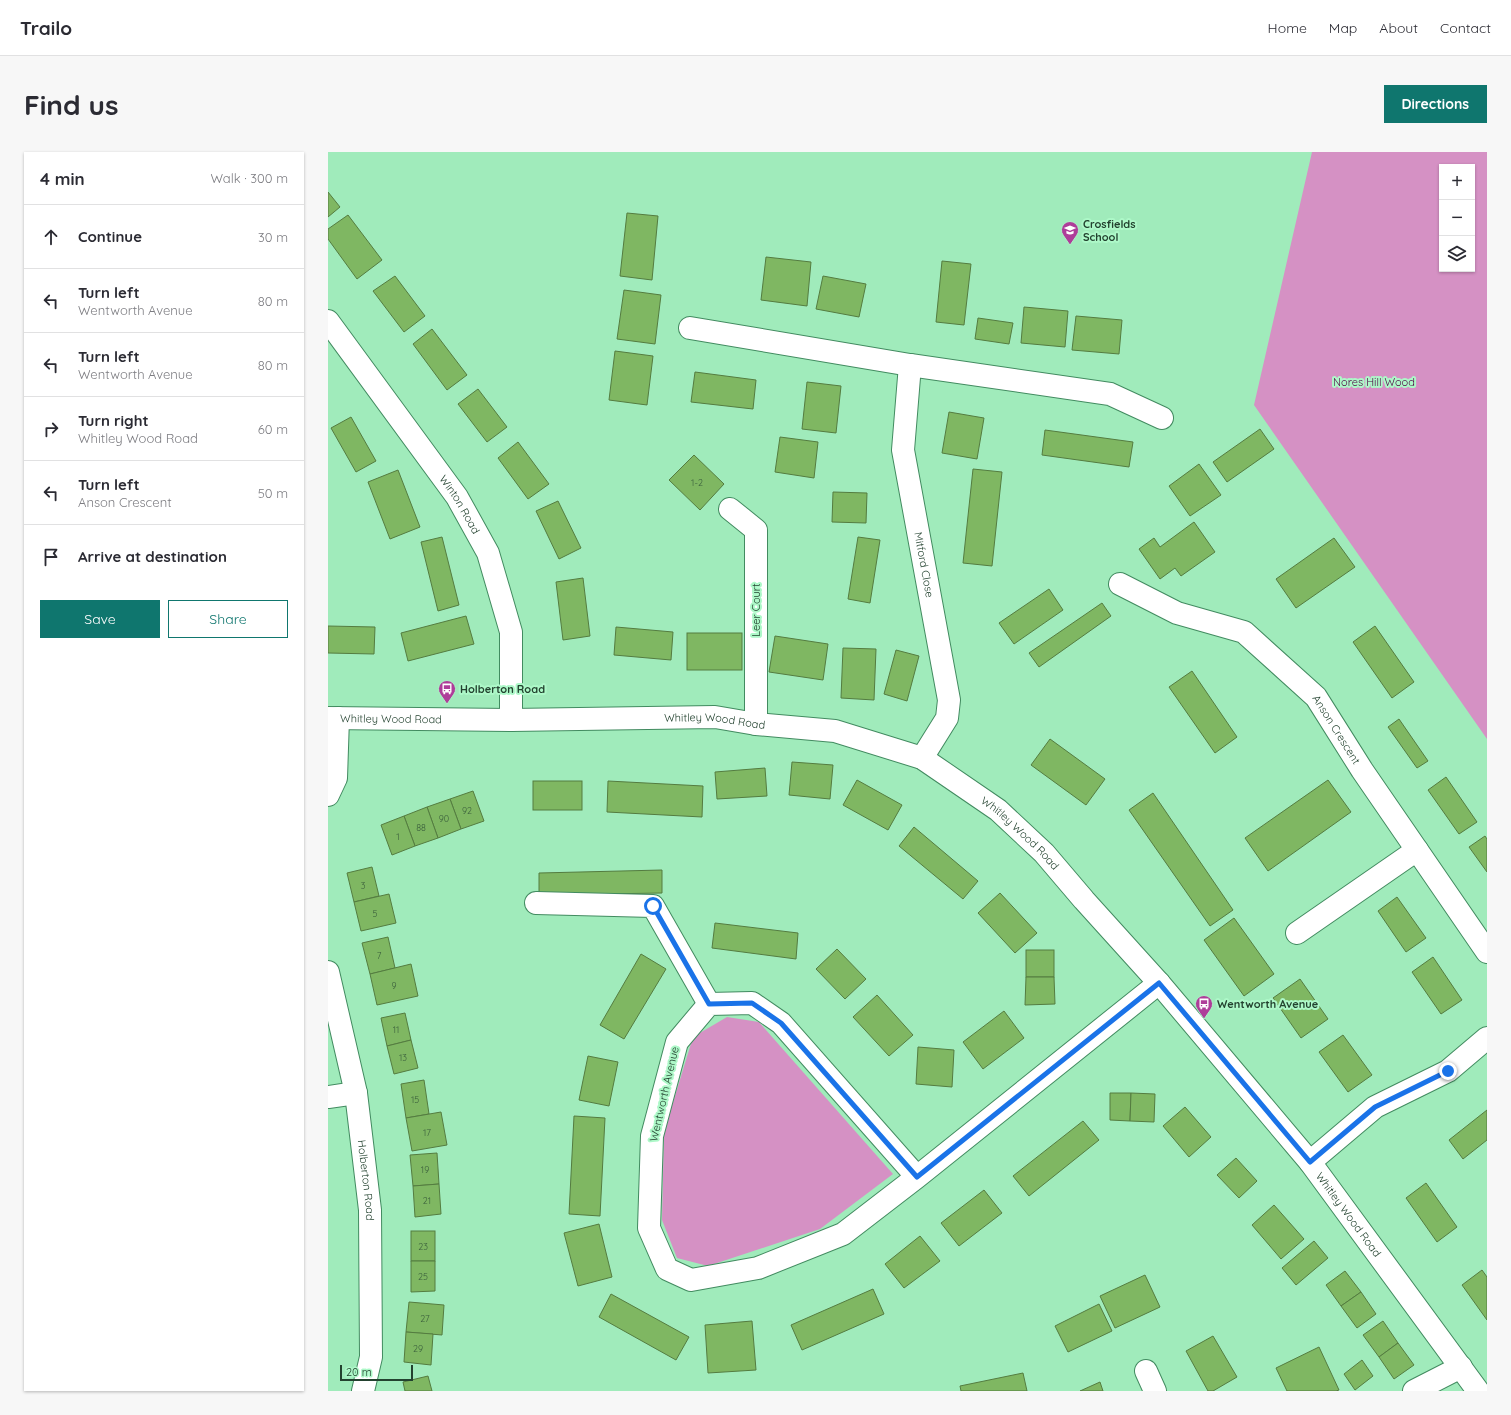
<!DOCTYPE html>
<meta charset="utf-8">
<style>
:root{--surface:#fff;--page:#f7f7f7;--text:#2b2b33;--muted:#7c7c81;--line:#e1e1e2;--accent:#0f766e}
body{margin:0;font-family:Quicksand,sans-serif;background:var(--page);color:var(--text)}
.controls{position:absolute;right:12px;top:12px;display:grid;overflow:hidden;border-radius:0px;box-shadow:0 1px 3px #0004}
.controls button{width:36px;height:36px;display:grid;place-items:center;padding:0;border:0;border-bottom:1px solid var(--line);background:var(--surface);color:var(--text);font:20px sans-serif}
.scale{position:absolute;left:12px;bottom:10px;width:73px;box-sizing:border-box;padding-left:4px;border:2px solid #23422f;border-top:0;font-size:11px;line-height:14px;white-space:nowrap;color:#23422f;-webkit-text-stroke:3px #adf8c8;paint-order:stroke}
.stop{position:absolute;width:12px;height:12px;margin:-9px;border:3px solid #1a73e8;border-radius:50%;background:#fff}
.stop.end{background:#1a73e8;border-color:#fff;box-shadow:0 1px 4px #0008}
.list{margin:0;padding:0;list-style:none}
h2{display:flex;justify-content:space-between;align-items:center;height:52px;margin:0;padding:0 16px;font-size:17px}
h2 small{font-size:13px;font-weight:400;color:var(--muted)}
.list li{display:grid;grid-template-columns:26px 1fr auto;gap:12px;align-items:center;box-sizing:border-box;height:64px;padding:0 16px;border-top:1px solid var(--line)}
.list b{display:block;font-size:15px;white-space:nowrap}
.list p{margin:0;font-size:13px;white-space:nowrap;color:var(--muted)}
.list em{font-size:13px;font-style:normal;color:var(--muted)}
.actions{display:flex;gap:8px;padding:12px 16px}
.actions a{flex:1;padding:9px 0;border:1px solid var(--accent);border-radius:0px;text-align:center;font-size:14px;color:var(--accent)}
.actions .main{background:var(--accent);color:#fff}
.icon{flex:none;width:22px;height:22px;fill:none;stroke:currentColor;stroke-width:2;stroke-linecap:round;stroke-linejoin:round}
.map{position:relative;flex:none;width:1159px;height:1239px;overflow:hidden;border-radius:0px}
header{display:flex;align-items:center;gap:24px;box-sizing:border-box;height:56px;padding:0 20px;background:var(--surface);border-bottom:1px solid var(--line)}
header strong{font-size:19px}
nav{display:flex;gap:22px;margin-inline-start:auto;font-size:14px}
.intro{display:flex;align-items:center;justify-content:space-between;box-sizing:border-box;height:96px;padding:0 24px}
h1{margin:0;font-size:28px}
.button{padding:10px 18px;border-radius:0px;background:var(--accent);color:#fff;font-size:14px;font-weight:700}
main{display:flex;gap:24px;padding:0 24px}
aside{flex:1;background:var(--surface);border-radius:0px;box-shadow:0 1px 3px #0004}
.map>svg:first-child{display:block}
.green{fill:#d591c4;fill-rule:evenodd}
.building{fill:#7fb762;stroke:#547c40}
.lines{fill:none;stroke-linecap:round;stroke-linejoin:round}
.minor-casing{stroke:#428b60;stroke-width:24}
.minor{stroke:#fff;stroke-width:22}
.route{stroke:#1a73e8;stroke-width:5}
.labels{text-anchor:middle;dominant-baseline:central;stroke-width:4;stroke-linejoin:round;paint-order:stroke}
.number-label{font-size:9px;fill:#3a5f3c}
.poi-label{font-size:11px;font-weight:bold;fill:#23422f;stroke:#adf8c8;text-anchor:start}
.park-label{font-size:11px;fill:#510445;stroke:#adf8c8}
.street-label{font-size:11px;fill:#23422f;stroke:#adf8c8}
</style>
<header>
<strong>Trailo</strong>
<nav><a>Home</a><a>Map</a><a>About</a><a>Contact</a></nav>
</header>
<div class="intro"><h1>Find us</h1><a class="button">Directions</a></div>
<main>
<aside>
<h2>4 min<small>Walk · 300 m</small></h2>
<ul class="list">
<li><svg class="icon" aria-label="ahead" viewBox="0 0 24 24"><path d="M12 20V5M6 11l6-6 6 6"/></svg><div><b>Continue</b></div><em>30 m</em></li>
<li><svg class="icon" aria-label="left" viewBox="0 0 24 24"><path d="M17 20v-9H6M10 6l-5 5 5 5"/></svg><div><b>Turn left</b><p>Wentworth Avenue</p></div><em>80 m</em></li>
<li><svg class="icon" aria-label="left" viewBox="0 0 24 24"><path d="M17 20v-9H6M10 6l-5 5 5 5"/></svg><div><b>Turn left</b><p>Wentworth Avenue</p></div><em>80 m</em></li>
<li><svg class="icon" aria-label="right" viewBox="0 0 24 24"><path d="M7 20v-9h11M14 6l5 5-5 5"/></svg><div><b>Turn right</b><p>Whitley Wood Road</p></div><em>60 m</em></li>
<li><svg class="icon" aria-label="left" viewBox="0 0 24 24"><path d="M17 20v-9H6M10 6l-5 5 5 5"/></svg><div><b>Turn left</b><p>Anson Crescent</p></div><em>50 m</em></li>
<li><svg class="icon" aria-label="arrive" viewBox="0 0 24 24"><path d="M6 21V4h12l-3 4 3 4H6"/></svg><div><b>Arrive at destination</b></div></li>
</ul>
<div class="actions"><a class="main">Save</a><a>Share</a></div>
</aside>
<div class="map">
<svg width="1159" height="1239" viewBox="0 0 1159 1239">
<rect width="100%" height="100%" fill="#a0ebbb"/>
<g class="green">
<path d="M984,0h175v587l-233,-334zM1114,15h30v102h-30z"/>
<path d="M399,865l32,5 134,152 -73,55 -112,37 -31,-8 -15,-38 2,-88 29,-95z"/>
</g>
<g class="building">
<path d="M0,40l12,15 -12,10z"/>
<path d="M299,61l31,3 -6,64 -32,-4z"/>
<path d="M20,63l34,45 -25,19 -29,-40v-10z"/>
<path d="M438,105l45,5 -4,44 -46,-6z"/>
<path d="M614,109l29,3 -7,61 -28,-3z"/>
<path d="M67,124l30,40 -21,16 -31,-41z"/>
<path d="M495,124l43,8 -7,33 -43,-8z"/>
<path d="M296,138l37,5 -6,49 -38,-5z"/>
<path d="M696,155l44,4 -3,36 -44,-4z"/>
<path d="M748,164l46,4 -3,34 -47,-4z"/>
<path d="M650,166l35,5 -4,21 -34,-5z"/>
<path d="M104,177l35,46 -20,15 -34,-46z"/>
<path d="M287,199l38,5 -6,49 -38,-5z"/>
<path d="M367,220l61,8 -3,29 -62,-7z"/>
<path d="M479,230l34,4 -5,47 -34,-4z"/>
<path d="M150,237l29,38 -20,15 -29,-38z"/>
<path d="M621,260l35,6 -7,41 -35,-6z"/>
<path d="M23,265l25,44 -20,11 -25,-44z"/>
<path d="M932,277l14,20 -47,33 -14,-20z"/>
<path d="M717,278l88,12 -4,25 -87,-12z"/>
<path d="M452,285l38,5 -4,36 -39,-6z"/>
<path d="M190,290l31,42 -21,15 -30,-41z"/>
<path d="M366,303l30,29 -24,26 -31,-30z"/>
<path d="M871,312l22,31 -31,21 -21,-30z"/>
<path d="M645,317l29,3 -10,94 -29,-3z"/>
<path d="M70,318l22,57 -30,12 -22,-57z"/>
<path d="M505,340l34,1 -1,30 -34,-1z"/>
<path d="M230,349l23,47 -22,11 -23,-48z"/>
<path d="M866,370l21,30 -34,24 -6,-8 -15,11 -21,-30 15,-11 6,9z"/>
<path d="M114,385l17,68 -21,6 -17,-69z"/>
<path d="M530,385l22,3 -10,63 -22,-4z"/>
<path d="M1006,386l21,29 -59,41 -20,-29z"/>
<path d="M255,426l7,58 -27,4 -7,-58z"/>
<path d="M721,437l14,21 -49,34 -15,-21z"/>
<path d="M774,451l9,13 -72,51 -10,-14z"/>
<path d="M138,464l8,28 -66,17 -7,-28z"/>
<path d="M0,474l47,1 -1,27 -46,-1z"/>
<path d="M1047,474l39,56 -22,16 -39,-56z"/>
<path d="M288,475l57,5 -2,28 -57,-5z"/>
<rect x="359" y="481" width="55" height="37"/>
<path d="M447,484l53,8 -5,36 -54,-8z"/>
<path d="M515,496l33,1 -2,51 -33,-2z"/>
<path d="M568,498l23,6 -12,45 -23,-7z"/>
<path d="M864,519l45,66 -22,16 -46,-66z"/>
<path d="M1071,567l29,42 -11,7 -29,-41z"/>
<path d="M722,587l55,40 -19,26 -55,-40z"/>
<path d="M464,610l41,3 -3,34 -41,-4z"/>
<path d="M437,616l2,28 -50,3 -2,-27z"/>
<path d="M1118,625l31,45 -18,12 -31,-44z"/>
<path d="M529,628l45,25 -14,25 -45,-25z"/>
<path d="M1000,628l23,32 -83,59 -23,-33z"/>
<rect x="205" y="629" width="49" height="29"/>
<path d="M280,629l95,5 -1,31 -95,-5z"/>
<path d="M145,639l11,30 -23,8 -11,-30z"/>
<path d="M825,641l80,117 -23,16 -81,-116z"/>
<path d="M122,647l11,30 -23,9 -11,-31z"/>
<path d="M99,655l11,31 -23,8 -11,-30z"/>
<path d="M76,664l11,30 -23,9 -11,-30z"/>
<path d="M586,675l64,54 -15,18 -64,-53z"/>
<path d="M1157,684l2,3v33l-18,-25z"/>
<path d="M44,715l7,29 -25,6 -7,-29z"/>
<path d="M334,718v23l-123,2v-22z"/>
<path d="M672,741l37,40 -22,20 -37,-40z"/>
<path d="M61,742l7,29 -35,8 -7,-29z"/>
<path d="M1069,745l29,41 -20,14 -28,-41z"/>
<path d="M906,766l40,56 -30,22 -40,-56z"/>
<path d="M387,771l83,10 -2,26 -84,-11z"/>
<path d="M60,785l7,31 -25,6 -8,-31z"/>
<path d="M509,797l29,30 -21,20 -29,-30z"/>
<rect x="698" y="798" width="28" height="27"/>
<path d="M313,802l25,15 -42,70 -24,-14z"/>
<path d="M1105,805l29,43 -21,14 -29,-42z"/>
<path d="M83,812l7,32 -41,9 -7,-31z"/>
<path d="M698,825h28l1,27 -30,1z"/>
<path d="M972,827l28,40 -27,19 -28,-40z"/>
<path d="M549,843l36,40 -24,21 -36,-39z"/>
<path d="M676,859l20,27 -41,31 -20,-27z"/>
<path d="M77,861l6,27 -24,6 -6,-28z"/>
<path d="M1015,883l29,40 -24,17 -29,-40z"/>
<path d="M83,888l7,28 -24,6 -7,-28z"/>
<path d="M590,895l36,3 -2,37 -36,-3z"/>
<path d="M260,904l30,6 -9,44 -30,-6z"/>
<path d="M96,928l5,34 -23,4 -5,-34z"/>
<path d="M782,941h21l-1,28 -20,-1z"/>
<path d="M803,941l24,1 -1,28 -24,-1z"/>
<path d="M857,955l26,30 -22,20 -26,-31z"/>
<path d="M1159,958v30l-24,19 -14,-19z"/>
<path d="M113,960l6,33 -35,6 -6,-33z"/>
<path d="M246,964l31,2 -5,98 -31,-2z"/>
<path d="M755,969l16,19 -70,56 -16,-20z"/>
<path d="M109,1001l2,31 -26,2 -3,-31z"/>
<path d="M908,1006l21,23 -18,17 -22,-23z"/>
<path d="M1098,1031l31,44 -20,15 -31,-44z"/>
<path d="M111,1032l2,30 -26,3 -2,-31z"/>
<path d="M656,1038l18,23 -43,33 -18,-23z"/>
<path d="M946,1053l30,34 -23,20 -29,-34z"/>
<path d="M271,1072l13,53 -34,9 -14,-53z"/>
<rect x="83" y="1079" width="24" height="30"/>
<path d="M592,1084l20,25 -36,27 -19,-24z"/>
<path d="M986,1089l14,17 -32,27 -14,-17z"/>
<path d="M83,1109h24v30l-24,1z"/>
<path d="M1154,1118l5,7v43l-25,-35z"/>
<path d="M1017,1119l16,21 -20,14 -15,-21z"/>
<path d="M817,1123l15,32 -45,21 -15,-32z"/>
<path d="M545,1137l11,25 -82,36 -11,-25z"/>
<path d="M1033,1140l15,22 -19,14 -16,-22z"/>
<path d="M283,1142l78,43 -13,23 -77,-43z"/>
<path d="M81,1150l35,3 -2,30 -36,-3z"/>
<path d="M771,1152l13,27 -44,21 -13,-26z"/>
<path d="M424,1169l4,49 -48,3 -3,-48z"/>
<path d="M1055,1169l15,22 -19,14 -16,-22z"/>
<path d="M78,1180l27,2 -2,31 -27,-3z"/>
<path d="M885,1184l24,41 -24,14h-5l-22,-40z"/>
<path d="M1070,1191l16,22 -20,14 -15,-22z"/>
<path d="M991,1195l20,43 -3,1h-49l-11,-23z"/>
<path d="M1034,1208l11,16 -18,14 -11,-16z"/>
<path d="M695,1221l4,18h-66l-1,-5z"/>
<path d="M100,1224l4,15h-27l-2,-9z"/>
<path d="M772,1230l3,9h-23z"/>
</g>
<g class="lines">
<defs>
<g id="minor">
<path id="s1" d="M0,169l129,176 31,56 23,79v88"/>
<path d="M362,176l220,37 200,29 52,24"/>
<path id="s2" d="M582,213l-7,85 46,250 -2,18 -25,40"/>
<path d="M402,357l26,21v194"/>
<path id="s3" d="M792,432l57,29 67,19 72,65 46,73 125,182"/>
<path id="s4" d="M0,566l183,2 204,-3 41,7 79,7 87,27 76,52 46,43 40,47 75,83 151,179 168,229"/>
<path d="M0,643l8,-17 2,-60"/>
<path d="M208,751l117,3 56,98"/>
<path d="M969,781l120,-83"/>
<path id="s5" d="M0,820l28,121 14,117 1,147 -8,34"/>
<path d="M0,945l28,-4"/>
<path d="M982,1010l65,-55 73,-36 39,-33"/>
<path d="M589,1025l-136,-154 -29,-20 -43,1 -32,38 -25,94 -3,92 18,41 24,11 67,-12 85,-34 74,-57 242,-194"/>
<path d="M818,1219l9,20"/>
<path d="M1086,1239l47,-24"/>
</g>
</defs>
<use href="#minor" class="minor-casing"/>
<use href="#minor" class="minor"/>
</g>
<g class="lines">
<path class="route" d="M325,754l56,98 43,-1 29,20 136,154 242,-194 151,179 65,-55 73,-36"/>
</g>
<defs>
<symbol id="school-pin" viewBox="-11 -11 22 30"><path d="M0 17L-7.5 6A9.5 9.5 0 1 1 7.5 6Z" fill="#ae3d99" stroke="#adf8c8"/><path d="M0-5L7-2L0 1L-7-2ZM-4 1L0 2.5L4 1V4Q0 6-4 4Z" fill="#fff"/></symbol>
<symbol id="bus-pin" viewBox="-11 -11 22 30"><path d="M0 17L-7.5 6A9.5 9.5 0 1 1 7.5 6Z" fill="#ae3d99" stroke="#adf8c8"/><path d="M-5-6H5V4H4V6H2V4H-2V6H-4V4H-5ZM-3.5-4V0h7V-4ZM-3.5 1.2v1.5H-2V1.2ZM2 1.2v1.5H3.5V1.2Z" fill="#fff"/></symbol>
</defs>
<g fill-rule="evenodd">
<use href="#school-pin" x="732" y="68" width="20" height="27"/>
<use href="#bus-pin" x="109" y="527" width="20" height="27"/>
<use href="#bus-pin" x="866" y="842" width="20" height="27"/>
</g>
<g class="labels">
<g class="number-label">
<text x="369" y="330">1-2</text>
<text x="139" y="658">92</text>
<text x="116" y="666">90</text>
<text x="93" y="675">88</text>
<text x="70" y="684">1</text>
<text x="35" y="733">3</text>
<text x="47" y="761">5</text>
<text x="51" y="803">7</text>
<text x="66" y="833">9</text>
<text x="68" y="877">11</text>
<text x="75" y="905">13</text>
<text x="87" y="947">15</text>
<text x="99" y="980">17</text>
<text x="97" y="1017">19</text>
<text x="99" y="1048">21</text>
<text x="95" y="1094">23</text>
<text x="95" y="1124">25</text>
<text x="97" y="1166">27</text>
<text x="90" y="1196">29</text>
</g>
<g class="poi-label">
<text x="755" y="72">Crosfields<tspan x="755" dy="13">School</tspan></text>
<text x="132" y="537">Holberton Road</text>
<text x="889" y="852">Wentworth Avenue</text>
</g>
<g class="park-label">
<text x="1046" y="230">Nores Hill Wood</text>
</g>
<g class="street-label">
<text stroke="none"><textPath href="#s1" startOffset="226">Winton Road</textPath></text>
<text stroke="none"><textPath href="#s2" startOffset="202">Mitford Close</textPath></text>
<text transform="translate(428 458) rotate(-90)">Leer Court</text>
<text stroke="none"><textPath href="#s4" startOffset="63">Whitley Wood Road</textPath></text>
<text stroke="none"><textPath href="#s4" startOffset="387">Whitley Wood Road</textPath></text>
<text stroke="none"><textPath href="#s3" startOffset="269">Anson Crescent</textPath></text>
<text stroke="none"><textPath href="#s4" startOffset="723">Whitley Wood Road</textPath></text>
<text transform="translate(336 942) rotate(-77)">Wentworth Avenue</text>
<text stroke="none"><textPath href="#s5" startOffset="212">Holberton Road</textPath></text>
<text stroke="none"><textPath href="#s4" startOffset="1227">Whitley Wood Road</textPath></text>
</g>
</g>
</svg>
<div class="controls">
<button>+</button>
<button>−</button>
<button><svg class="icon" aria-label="layers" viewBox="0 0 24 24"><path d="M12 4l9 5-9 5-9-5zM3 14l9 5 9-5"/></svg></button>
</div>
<div class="scale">20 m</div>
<div class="stop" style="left:325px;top:754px"></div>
<div class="stop end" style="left:1120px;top:919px"></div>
</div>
</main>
